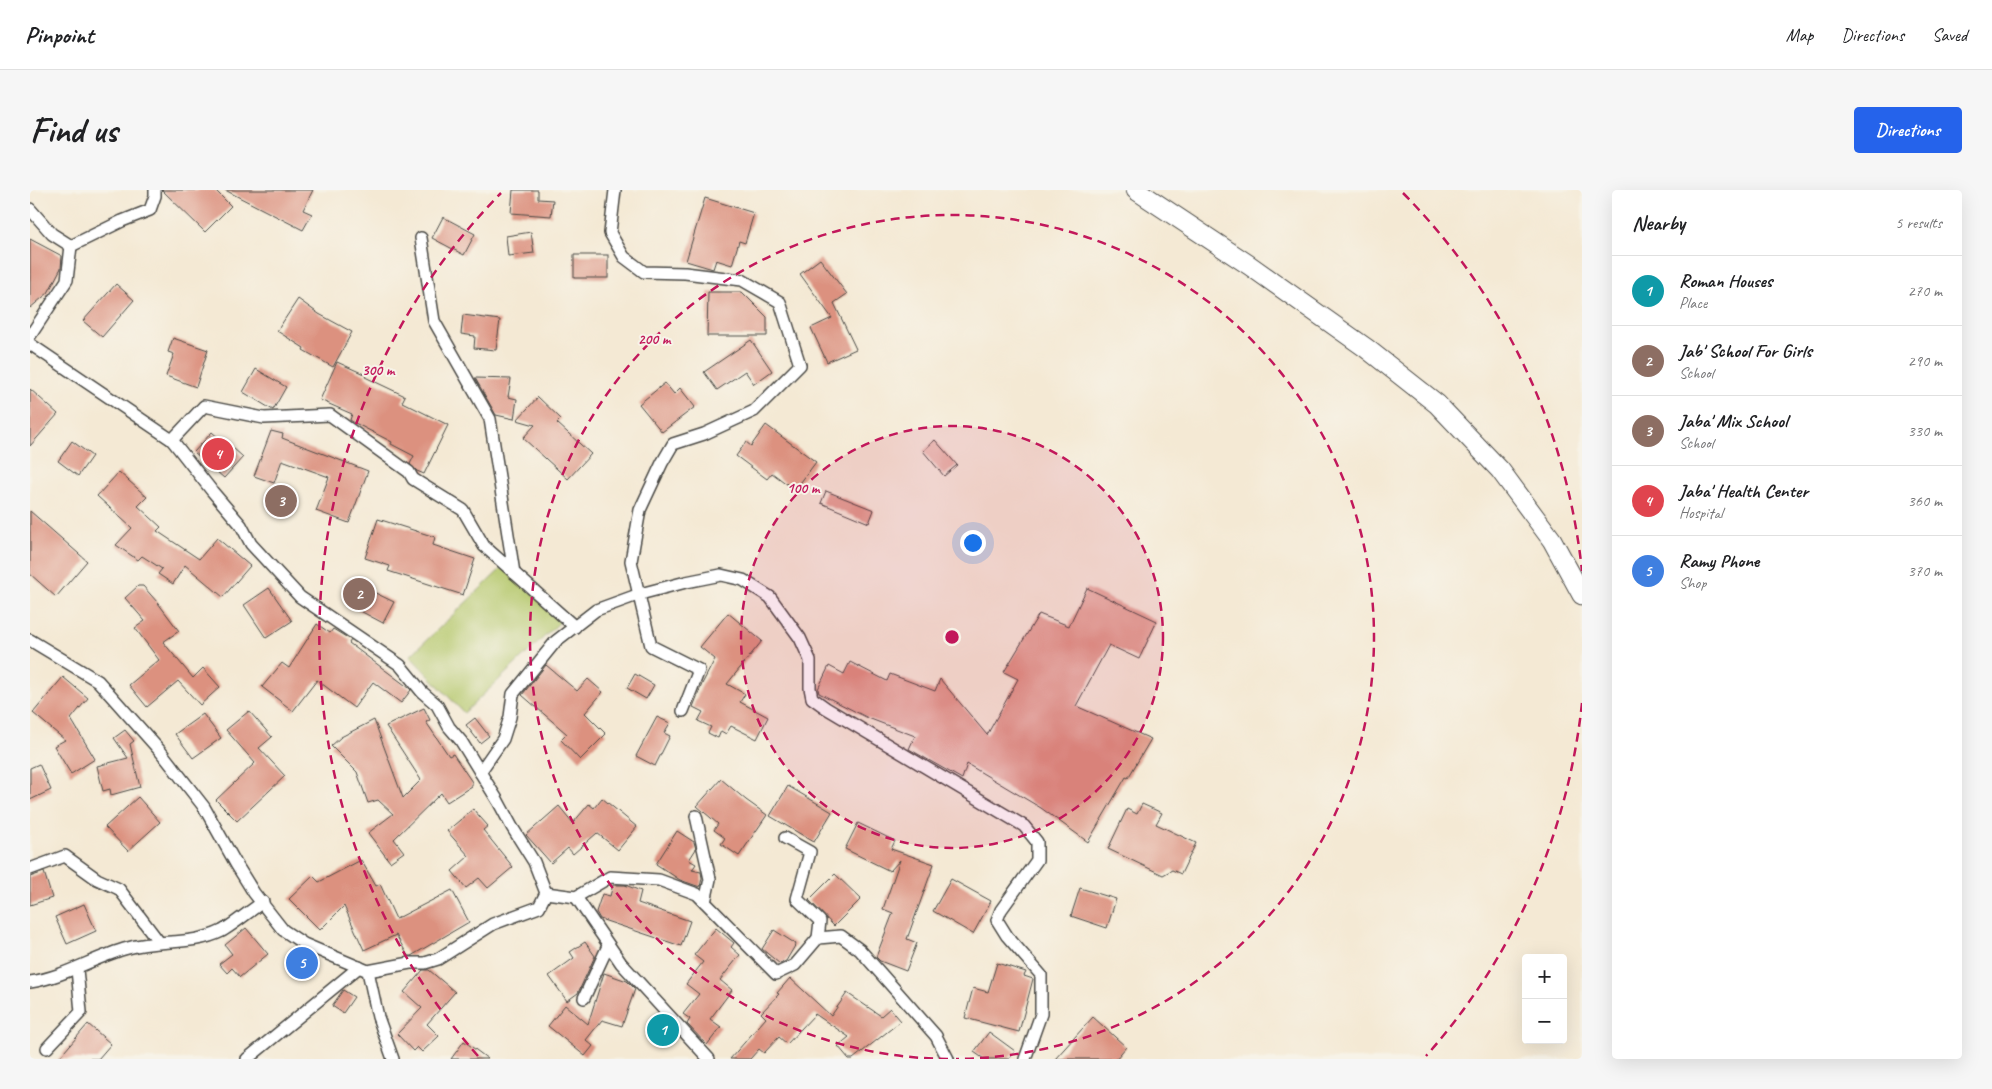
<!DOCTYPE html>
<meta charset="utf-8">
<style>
:root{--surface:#fff;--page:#f6f6f6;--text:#202124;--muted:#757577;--line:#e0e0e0;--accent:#2563eb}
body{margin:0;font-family:Caveat,sans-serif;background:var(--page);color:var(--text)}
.controls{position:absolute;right:15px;bottom:15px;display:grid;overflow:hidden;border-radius:5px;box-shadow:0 5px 20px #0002}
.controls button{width:45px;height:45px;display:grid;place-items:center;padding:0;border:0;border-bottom:1px solid var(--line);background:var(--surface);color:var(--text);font:25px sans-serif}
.you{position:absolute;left:942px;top:352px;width:18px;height:18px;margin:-12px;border:4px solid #fff;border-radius:50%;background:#1a73e8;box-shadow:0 0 0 8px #1a73e833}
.badge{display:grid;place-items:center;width:32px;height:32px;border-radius:50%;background:var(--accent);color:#fff;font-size:16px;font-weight:700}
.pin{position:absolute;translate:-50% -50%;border:2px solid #fff;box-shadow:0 1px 5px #0006}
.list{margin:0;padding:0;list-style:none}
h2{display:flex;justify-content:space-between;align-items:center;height:65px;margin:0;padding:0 20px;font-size:21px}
h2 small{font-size:16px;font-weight:400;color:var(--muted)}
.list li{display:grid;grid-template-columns:32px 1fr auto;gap:15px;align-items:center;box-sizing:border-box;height:70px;padding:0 20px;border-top:1px solid var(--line)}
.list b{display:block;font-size:19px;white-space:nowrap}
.list p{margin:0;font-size:16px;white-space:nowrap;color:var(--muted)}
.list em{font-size:16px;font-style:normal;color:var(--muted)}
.map{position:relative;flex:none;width:1552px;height:869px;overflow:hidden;border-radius:5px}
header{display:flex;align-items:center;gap:30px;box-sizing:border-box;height:70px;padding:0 25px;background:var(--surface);border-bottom:1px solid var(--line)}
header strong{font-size:24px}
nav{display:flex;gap:28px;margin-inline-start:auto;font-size:18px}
.intro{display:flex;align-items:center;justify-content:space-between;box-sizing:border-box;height:120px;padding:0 30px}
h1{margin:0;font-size:35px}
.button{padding:12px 22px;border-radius:5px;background:var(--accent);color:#fff;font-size:18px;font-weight:700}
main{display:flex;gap:30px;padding:0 30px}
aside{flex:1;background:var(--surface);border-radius:5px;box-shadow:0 5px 20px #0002}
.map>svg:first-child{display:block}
.green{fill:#b4c76b;stroke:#70794b}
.building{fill:#dc917f}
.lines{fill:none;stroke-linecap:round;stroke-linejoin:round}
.minor-casing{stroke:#494844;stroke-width:14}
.trunk-casing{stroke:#494844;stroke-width:21}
.minor{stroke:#fff;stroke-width:11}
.trunk{stroke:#fff;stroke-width:19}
.ring{fill:none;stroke:#c2185b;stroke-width:2.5;stroke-dasharray:9 6}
.centre{fill:#c2185b;stroke:#f7f3e8;stroke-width:2.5}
.ring-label{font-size:15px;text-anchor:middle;font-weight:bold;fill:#c2185b;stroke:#f7f3e8;stroke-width:4;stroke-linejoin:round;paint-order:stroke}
</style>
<header>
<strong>Pinpoint</strong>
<nav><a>Map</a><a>Directions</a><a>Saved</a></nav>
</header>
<div class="intro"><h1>Find us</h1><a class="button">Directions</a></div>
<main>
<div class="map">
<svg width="1552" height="869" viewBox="0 0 1552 869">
<rect width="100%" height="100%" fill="#f7f3e8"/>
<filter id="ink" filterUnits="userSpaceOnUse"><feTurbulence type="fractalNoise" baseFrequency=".02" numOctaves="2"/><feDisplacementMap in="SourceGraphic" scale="10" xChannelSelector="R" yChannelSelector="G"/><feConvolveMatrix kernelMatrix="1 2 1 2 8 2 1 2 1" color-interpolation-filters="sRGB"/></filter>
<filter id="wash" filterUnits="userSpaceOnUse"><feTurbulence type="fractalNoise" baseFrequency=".0096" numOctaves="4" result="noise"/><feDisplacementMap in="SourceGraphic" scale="20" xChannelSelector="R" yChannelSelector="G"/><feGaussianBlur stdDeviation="1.12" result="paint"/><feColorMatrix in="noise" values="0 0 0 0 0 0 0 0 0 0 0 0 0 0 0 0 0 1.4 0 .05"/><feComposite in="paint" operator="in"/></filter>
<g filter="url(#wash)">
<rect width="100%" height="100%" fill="#f4e9d4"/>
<path class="green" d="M475,375l55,57 -96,91 -54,-57z"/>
<g id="blocks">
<g class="building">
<path d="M132,0h53l16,16 -26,26z"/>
<path d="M195,0h88l-10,20 9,4 -9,16z"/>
<path d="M483,0h25v9l15,1 -2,16 -40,-3z"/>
<path d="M675,8l49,15 -9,30 -6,-2 -7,24 -16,-5 -3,9 -27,-8z"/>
<path d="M413,27l32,17 -11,21 -32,-17z"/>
<path d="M501,42l3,21 -26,3 -2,-20z"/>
<path d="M0,49l32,17 -1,12 -13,25 -18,15z"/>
<rect x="544" y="65" width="34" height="23"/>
<path d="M790,69l27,35 -13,9 22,46 -29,13 -16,-34 21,-10 -32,-44z"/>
<path d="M86,94l18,16 -32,37 -19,-16z"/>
<path d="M678,102h34l25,25v19h-60z"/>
<path d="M268,109l21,15 33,18 -19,35 -30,-17 1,-2 -27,-17z"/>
<path d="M433,125l37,5 -4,30 -22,-2 1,-12 -14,-2z"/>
<path d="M143,148l35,12 -12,37 -30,-11 8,-22 -6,-2z"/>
<path d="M721,150l21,31 -18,13 -9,-13 -28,19 -13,-18z"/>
<path d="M307,172l29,13 -1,2 40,19 -3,6 46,23 -24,49 -7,-3 -7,-7 4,-8 -23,-12 1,-2 -39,-20 -3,-2 2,-6 -32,-14z"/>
<path d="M226,179l30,18 -13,23 -30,-18z"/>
<path d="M445,188l36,1 -3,18 9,2 -3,20 -18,-4z"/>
<path d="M635,193l9,11 6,-6 15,19 -33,25 -23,-28z"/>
<path d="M0,199l28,25 -28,32z"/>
<path d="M508,207l23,22 -4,4 34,31 -23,25 -45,-41 12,-13 -18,-5z"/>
<path d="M736,235l50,37 -21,28 -23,-17 -5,6 -31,-23 10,-14 5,4z"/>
<path d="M241,241l12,3 -1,4 86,33 -19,52 -33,-12 13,-34 -47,-17 -8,23 -20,-7z"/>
<path d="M182,242l9,8 1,-2 21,19 -19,21 -30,-26z"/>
<path d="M905,250l22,25 -13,11 -21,-25z"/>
<path d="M42,251l20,15 -14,20 -20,-15z"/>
<path d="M89,282l28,25 -9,9 23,21 -4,4 42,28 18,-21 33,28 -27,31 -38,-32 -12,19 -15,-10 4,-5 -20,-13 -4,4 -22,-15 16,-17 -35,-32z"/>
<path d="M796,301l48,19 -5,13 -48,-20z"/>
<path d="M0,321l57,50 -31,36 -26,-23z"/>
<path d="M348,329l57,18 -2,8 42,14 -12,36 -75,-24 2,-5 -25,-8z"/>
<path d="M329,395l35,17 -11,21 -34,-18z"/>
<path d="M108,396h5l15,17 21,28 -16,11 30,36 10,-10 17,19 -20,18 -22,-24 -31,26 -18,-22 30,-25 -24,-32 10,-7 -20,-23z"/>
<path d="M239,398l23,33 -26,17 -22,-33z"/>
<path d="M1057,398l70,33 -18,38 -30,-14 -33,61 75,33 -23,39 -2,-1 -38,65 -47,-34 -74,-44 -5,15 -53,-30 6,-13 -47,-18 -49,-25 -1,-4 11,-23 15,8 6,-12 37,19 3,-7 45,17 5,-12 47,56 31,-56 -14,-7 35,-58 30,12z"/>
<path d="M698,423l34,28 -35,43 18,10 -5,8 28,15 -11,22 -26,-13 -5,8 -5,-3 -3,7 -10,-5 3,-6 -13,-6 5,-9 -10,-5 9,-23 13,-25 -15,-12z"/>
<path d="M287,434l13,9 3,-4 18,11 -2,3 60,45 2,2 -10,13 -28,-21 -19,26 -37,-28 -24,31 -31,-24 20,-24 7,5z"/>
<path d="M516,475l31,26 11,-12 15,13 -18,21 21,21 -26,26 -19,-20 6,-6 -45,-39z"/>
<path d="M605,484l19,11 -8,14 -19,-11z"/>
<path d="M33,487l25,21 -17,21 24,40 -24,15 -17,-28 11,-6 -32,-27z"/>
<path d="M394,518l6,12 -4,2 23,34 4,-2 19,28v4l-25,16 -6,-9 -47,46 10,13 -14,10 -22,-29 25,-19 -15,-14 -10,3 -11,-31 -26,-26 10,-9 33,-17 29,78 18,-18 -35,-54z"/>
<path d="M219,521l23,26 -13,11 26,28 -48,45 -21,-21 39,-37 -29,-33z"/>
<path d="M173,524l18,24 -28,20 -18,-24z"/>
<path d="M627,527l13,6 -6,10 6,3 -15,30 -19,-10z"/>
<path d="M445,528l14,18 -9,7 -14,-18z"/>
<path d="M95,540l9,11 -4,3 10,43 -29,8 -1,-6 -7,2 -6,-25 31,-8 -14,-20z"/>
<path d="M9,574l12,26 -21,10v-32z"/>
<path d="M691,589l25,21 21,15 -28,41 -18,-12 4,-6 -11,-8 4,-6 -21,-18z"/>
<path d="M758,596l44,26 -18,30 -44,-26z"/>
<path d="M108,607l22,25 -32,29 -23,-24z"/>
<path d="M572,608l35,29 -19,23 -21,-17 -24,21 -5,-6 -17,15 -25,-28 33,-29 14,17 16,-19 5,4z"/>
<path d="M1112,614l20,9 -6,11 40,19 -15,31 -9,-4 -9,5 -55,-26 19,-40 10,5z"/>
<path d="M443,619l15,17 -5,4 30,37 -25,21 -9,-10 -13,10 -14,-17 17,-15 -22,-25z"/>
<path d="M828,633l37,18 -4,8 43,15 -27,75 10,4 -11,28 -26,-10 -4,-4 17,-44 -10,-4 17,-49 -10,11 -45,-22z"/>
<path d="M647,641l17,11 2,7 -7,11 7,4 -4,6 9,2 1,6 -2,9 -20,-7 -24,-16z"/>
<path d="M331,670l15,26 4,-2 16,35 56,-29 17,32 -58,34h-3l-12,-21 -32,15 -20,-44 -24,24 -31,-31 24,-23 6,6z"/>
<path d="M14,682l8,26 -22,7v-28z"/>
<path d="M805,684l26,25 -27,27 -25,-26z"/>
<path d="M921,689l40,22 -18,33 -40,-23z"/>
<path d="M583,695h12l16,6 -3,12 52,18 -9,25 -81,-27 -4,-7 6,-18 8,2z"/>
<path d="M1050,698l36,11 -9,29 -36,-12z"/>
<path d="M54,714l12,27 -29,13 -12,-27z"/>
<path d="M216,738l22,26 -28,23 -8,-9 -5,5 -8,-9 13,-10 -7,-9z"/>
<path d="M686,738l18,15 -3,4 9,8 -20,25 12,10 -22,29 11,8 -14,18 -20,-21 3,-5 -7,-5 16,-20 -13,-10 17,-22 -9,-7z"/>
<path d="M744,740l22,14 -10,17 -6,3 -18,-15z"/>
<path d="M555,752l10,14 -17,37 -11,8 -18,-25 25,-18 -4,-6z"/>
<path d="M967,773l29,9 -2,4 9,3 -14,53 -54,-14 8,-30 15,4z"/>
<path d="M393,780h6l26,22 -28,32 12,12 -17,16 -5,-5 -4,4 -16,-17 25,-26 -18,-16z"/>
<path d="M574,783l23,8 8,8 -13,37 -20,-6 -16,20 7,6 -8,10 -37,-30 17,-21 23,19z"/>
<path d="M760,788l41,38 16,-23 34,23 9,-8 11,13 -48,38h-4l-11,-13 11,-9 -34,-23 -28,30 -8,-7 -15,16 -5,-4 -9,10h-20l36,-41 -5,-5 18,-19 -2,-1z"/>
<path d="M313,800l11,7 -11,16 -11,-7z"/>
<path d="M1063,827l33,30 -10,12h-61z"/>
<path d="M58,834l23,20 -13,15h-40z"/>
<path d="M959,842l26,19 -6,8h-25l-10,-7z"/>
<path d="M434,851l24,18h-37z"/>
</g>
</g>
</g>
<g filter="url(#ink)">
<use href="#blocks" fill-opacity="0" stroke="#494844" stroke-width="1"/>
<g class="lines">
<defs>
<g id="minor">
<path d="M585,0l-5,43 14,24 20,15 41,1 57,7 38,22 20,63 -46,46 -50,23 -31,10 -11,19 -22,47 -9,51 20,85 48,24 -16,41"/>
<path d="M0,19l22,25 19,12 -4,34 -37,56"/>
<path d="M391,48l13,83 56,98 24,154"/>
<path d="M41,56l51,-25 28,-11 5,-14v-6"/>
<path d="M0,154l142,96 40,51 29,34 10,19 49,53 100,68 22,27 15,13 12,22 12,14 37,60 14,26 22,35 12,31 -7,14 -46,17 -55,35 -13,4h-15l-42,8 -64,-27 -21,-14 -29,-37 -18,-29 -32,-57 -43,-55 -63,-71 -68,-41"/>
<path d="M142,250l32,-34 60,12 66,-3 79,57 4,7 50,31 21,36 91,81"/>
<path d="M450,582l23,-33 7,-22 3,-23 43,-53 40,-31 44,-16 46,-12 35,-7 22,5 27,17 30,41 10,22v28l2,10 14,10 198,118 13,16v18l-36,50 -4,10 10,16 34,39v39l-16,45"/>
<path d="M666,626l14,63 -5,23"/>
<path d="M755,648l25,14 -13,47 23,22 -2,17"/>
<path d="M0,679l35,-13 32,23 22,10 40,53"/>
<path d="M516,703l30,4 34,-20 49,3 38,14 79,80 19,-9 23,-27 23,-2 19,14 76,86 12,23"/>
<path d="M546,707l45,66 88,96"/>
<path d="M338,781l10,46 15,42"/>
<path d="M0,792c35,-5 64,-25 98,-34 30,-9 64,-2 94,-17 11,-6 29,-21 41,-29"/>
<path d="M554,808l24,-52"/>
<path d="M17,858l34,-36 -4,-43"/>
<path d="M217,869l112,-92"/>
</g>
<path id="trunk" d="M1106,0l113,75 117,83 71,56 63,66 52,70 30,55"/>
</defs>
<use href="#minor" class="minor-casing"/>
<use href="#trunk" class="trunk-casing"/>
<use href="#minor" class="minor"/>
<use href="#trunk" class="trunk"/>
</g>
</g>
<circle cx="922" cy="447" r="211" fill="#c2185b" fill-opacity=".12"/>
<g class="ring">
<circle cx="922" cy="447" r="211"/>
<path d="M918 869A422 422 0 1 1 926 869"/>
<path d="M1552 513A633 633 0 0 1 1396 866M448 866A633 633 0 0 1 471 3M1373 3A633 633 0 0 1 1552 381"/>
</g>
<circle cx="922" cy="447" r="8" class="centre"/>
<g class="ring-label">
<text x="624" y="154">200 m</text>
<text x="348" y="185">300 m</text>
<text x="773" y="303">100 m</text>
</g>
</svg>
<div class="controls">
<button>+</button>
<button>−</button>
</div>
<div class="you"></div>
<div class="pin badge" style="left:633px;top:840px;background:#0f9aa8">1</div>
<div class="pin badge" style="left:329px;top:404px;background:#8d6e63">2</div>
<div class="pin badge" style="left:251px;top:311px;background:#8d6e63">3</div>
<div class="pin badge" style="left:188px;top:264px;background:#e0444e">4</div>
<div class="pin badge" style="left:272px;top:773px;background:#3f7fe0">5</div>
</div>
<aside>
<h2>Nearby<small>5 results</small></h2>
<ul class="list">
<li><span class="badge" style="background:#0f9aa8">1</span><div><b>Roman Houses</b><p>Place</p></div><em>270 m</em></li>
<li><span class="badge" style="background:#8d6e63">2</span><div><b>Jab' School For Girls</b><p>School</p></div><em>290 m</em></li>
<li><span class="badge" style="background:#8d6e63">3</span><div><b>Jaba' Mix School</b><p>School</p></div><em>330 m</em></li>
<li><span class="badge" style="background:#e0444e">4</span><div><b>Jaba' Health Center</b><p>Hospital</p></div><em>360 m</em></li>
<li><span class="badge" style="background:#3f7fe0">5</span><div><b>Ramy Phone</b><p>Shop</p></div><em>370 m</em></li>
</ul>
</aside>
</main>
